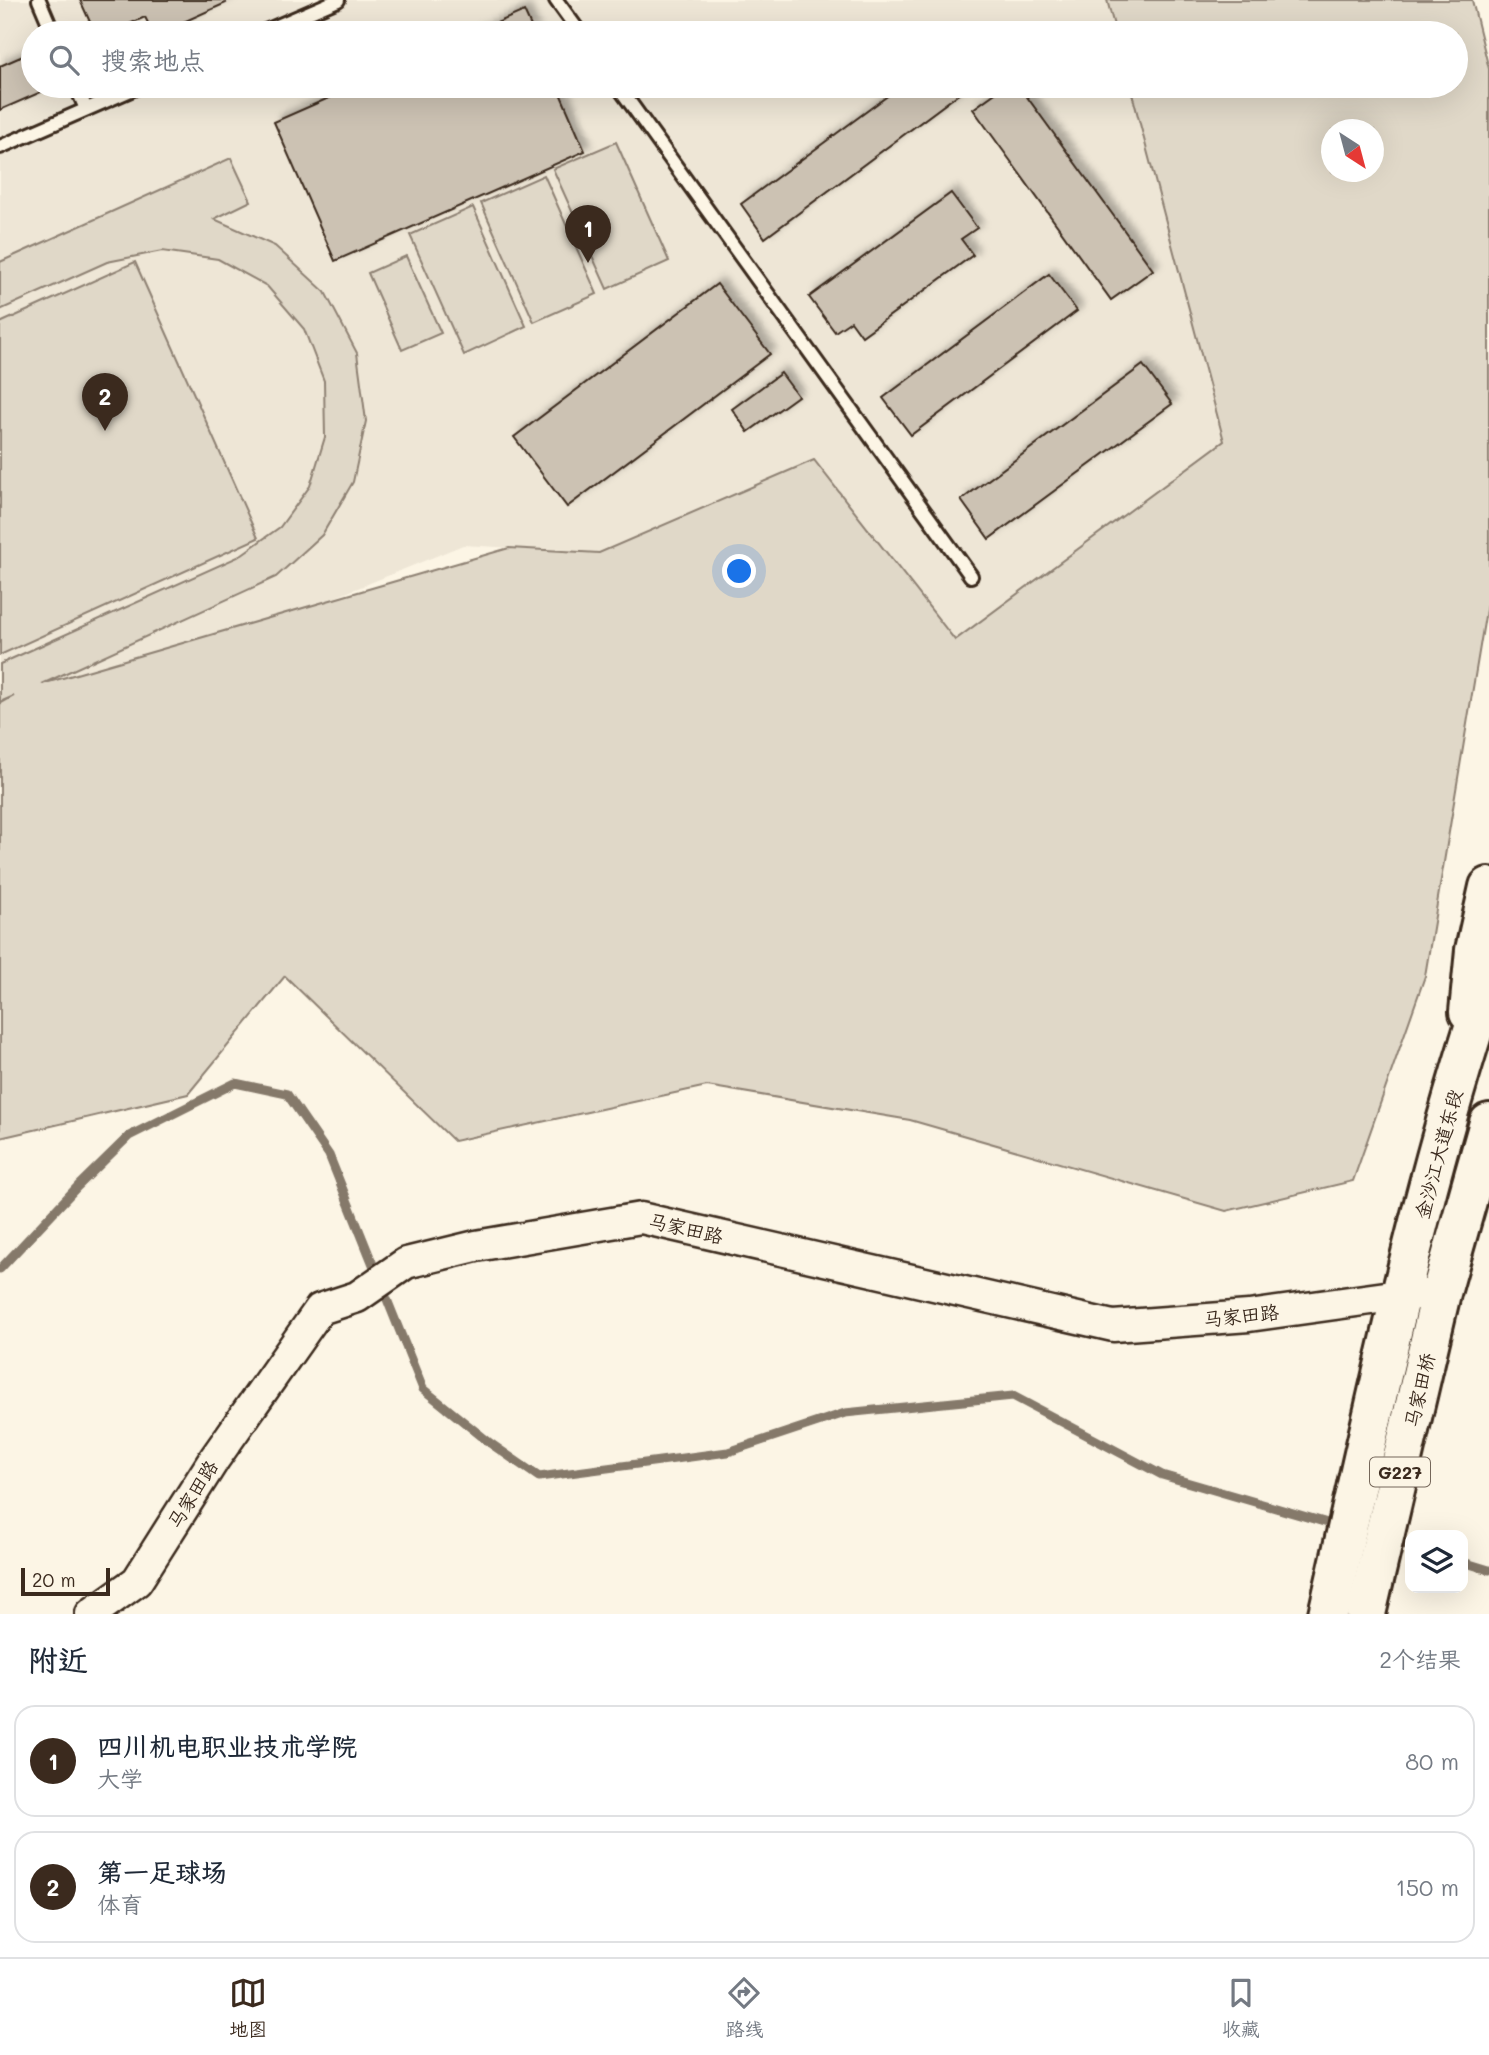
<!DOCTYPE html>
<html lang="zh">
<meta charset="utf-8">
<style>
:root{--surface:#fff;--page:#f2f2f3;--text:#1f2937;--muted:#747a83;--line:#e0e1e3;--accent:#3b2a1e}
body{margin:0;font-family:Mali,"LXGW WenKai TC",sans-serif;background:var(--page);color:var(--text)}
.controls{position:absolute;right:21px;bottom:21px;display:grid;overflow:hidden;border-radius:14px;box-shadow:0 7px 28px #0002}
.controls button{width:63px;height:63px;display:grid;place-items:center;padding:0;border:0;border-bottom:2px solid var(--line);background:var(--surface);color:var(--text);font:35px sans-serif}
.compass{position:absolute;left:1321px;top:119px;width:63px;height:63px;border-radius:50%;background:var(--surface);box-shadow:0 7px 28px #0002;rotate:144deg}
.scale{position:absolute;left:21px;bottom:18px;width:89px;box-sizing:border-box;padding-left:7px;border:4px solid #3b2a1e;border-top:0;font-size:19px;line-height:24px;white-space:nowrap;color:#3b2a1e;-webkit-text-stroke:5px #fcf5e5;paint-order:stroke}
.you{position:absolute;left:740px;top:572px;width:24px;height:24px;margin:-18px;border:5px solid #fff;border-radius:50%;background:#1a73e8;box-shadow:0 0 0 10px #1a73e833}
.badge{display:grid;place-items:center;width:46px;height:46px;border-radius:50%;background:var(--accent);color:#fff;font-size:23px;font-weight:700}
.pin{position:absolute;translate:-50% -58px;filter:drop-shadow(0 2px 4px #0008)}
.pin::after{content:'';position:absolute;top:37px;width:24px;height:21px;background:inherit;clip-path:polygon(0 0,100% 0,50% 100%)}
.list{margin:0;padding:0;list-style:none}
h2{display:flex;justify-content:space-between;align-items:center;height:91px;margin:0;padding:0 28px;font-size:30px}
h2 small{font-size:23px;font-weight:400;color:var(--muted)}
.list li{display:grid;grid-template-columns:46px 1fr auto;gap:21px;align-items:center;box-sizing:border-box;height:112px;margin:0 14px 14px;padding:0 14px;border:2px solid var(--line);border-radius:21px}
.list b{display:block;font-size:26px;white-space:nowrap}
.list p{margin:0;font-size:23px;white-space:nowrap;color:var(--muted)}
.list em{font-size:23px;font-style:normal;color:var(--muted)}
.icon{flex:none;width:38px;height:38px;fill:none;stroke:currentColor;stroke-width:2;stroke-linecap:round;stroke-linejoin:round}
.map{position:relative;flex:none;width:1489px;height:1614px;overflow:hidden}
.search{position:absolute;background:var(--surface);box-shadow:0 7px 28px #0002;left:21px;right:21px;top:21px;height:77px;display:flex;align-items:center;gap:18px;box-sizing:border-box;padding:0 24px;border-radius:38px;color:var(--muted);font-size:26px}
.sheet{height:343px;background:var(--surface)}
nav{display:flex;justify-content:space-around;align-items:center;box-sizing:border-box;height:98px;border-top:2px solid var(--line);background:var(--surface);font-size:19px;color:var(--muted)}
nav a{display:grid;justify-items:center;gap:4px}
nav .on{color:var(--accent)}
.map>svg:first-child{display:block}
.built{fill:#eee6d6}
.green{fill:#e0d8c8;stroke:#8e8173;stroke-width:2;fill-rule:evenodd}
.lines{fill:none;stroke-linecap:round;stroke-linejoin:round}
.stream{stroke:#85796b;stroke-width:9}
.building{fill:#ccc2b3;stroke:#3b2a1e;stroke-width:2;filter:url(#shadow)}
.service-casing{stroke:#3b2a1e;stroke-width:18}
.tertiary-casing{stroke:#3b2a1e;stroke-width:35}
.trunk-casing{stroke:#3b2a1e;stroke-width:44}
.service{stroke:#fcf5e5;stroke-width:12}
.tertiary{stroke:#fcf5e5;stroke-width:30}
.trunk{stroke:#fcf5e5;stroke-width:38}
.labels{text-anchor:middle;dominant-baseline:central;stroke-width:5;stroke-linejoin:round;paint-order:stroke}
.shield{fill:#fcf5e5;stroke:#75675a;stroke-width:2}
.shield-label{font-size:18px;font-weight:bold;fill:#3b2a1e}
.street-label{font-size:19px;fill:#3b2a1e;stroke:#fcf5e5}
</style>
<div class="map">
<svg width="1489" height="1614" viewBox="0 0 1489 1614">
<defs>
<filter id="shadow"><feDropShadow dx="6" dy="-6" stdDeviation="3.5" flood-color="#0004"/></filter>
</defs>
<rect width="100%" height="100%" fill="#fcf5e5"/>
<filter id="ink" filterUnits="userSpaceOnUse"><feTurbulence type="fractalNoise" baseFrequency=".0143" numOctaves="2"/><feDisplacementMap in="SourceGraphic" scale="14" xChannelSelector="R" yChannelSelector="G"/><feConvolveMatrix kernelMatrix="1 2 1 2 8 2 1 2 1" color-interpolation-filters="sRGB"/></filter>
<g filter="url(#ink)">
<path class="built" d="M0,0h1107l9,33h-1083v53h1097l94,355 -270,199 -140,-180 -215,93 -136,-8 -369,151 -94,17z"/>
<g class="green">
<path d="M1107,0h365l17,69v523l-64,384 -72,205 -127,30 -316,-91 -203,-34 -253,55 -169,-165 -97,118 -188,44v-434l14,-8 -14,6v-38l238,-107 42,-30 30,-41 15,-49 -1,-56 -20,-52 -37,-43 -49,-27 -56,-8 -55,11 -107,48v-48l231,-104 20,43 -37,18 61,27 50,46 32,61 9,68 -13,61 -31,53 -46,42 -234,107 467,-136 90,5 215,-93 141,180 269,-199 -94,-355h326v-53h-340zM1332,130h42v42h-42z"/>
<path d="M616,142l53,119 -62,28 -54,-120z"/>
<path d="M544,175l53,119 -63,28 -53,-119z"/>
<path d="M473,207l53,119 -62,29 -54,-120z"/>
<path d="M406,256l35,77 -39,17 -34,-77z"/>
<path d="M135,262l123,276 -258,117v-332z"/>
</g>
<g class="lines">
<g class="stream">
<path d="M0,1269l78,-83 51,-50 106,-53 52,11 42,61 94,234 67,54 49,34 189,-25 117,-39 168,-17 149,79 176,51"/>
<path d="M1392,1542l18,5"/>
<path d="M1463,1562l26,8"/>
</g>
</g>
<g class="building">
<path d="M80,0h145l1,3 -67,30h-6l-8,-16 -36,16h-14z"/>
<path d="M524,11l10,22h-60z"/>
<path d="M32,52l1,34h14l1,3 -48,21v-44z"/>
<path d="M356,86h201l28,65 -250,110 -61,-139z"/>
<path d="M901,86h60l3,4 -199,148 -24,-34z"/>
<path d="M1005,86h14l134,184 -42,30 -138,-191z"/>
<path d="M951,193l26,35 -16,11 12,16 -111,81 -11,-15 -16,11 -26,-35z"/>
<path d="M1049,274l28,37 -166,124 -28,-37z"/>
<path d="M717,284l53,70 -203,153 -53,-70z"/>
<path d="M1143,365l29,39 -183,135 -28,-39z"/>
<path d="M781,373l17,23 -50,36 -16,-23z"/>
</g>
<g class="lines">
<defs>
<g id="service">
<path d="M39,0l14,33"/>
<path d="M556,0l24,33"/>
<path d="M261,33l77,-33"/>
<path d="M76,86l10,23"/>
<path d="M618,86l353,490"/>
<path d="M0,147l140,-61"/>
</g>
<path id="tertiary" d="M91,1614l46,-33 78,-123 105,-149 37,-12 49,-34 70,-17 165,-28 472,108 136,-10 151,-21 20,-1"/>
<g id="trunk">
<path d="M1469,1012l6,-62 14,-63"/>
<path d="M1328,1614c48,-212 92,-426 161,-633"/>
<path d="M1366,1614l75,-321 48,-170"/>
</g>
</defs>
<use href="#service" class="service-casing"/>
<use href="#tertiary" class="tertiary-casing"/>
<use href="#trunk" class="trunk-casing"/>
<use href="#service" class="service"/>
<use href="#tertiary" class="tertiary"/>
<use href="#trunk" class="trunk"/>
</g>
</g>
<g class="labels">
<rect class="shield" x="1370" y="1457.5" width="60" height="29" rx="5"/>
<g class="shield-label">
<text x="1400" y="1472">G227</text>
</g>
<g class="street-label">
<text transform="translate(1438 1154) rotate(-75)">金沙江大道东段</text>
<text transform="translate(686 1228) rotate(13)">马家田路</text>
<text transform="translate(1241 1315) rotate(-6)">马家田路</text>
<text transform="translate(1419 1390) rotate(-77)">马家田桥</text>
<text transform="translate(192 1494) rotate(-58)">马家田路</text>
</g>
</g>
</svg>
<div class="controls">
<button><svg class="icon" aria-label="layers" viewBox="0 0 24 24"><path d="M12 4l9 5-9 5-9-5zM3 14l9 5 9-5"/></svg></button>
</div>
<svg class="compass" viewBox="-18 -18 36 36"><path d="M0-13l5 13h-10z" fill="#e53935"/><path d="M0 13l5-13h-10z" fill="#747a83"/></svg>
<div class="scale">20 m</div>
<div class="you"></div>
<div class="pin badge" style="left:588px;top:263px">1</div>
<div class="pin badge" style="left:105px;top:431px">2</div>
<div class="search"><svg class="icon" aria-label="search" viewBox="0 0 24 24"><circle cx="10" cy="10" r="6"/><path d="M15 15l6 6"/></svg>搜索地点</div>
</div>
<section class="sheet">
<h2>附近<small>2个结果</small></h2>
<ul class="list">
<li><span class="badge">1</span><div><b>四川机电职业技术学院</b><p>大学</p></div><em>80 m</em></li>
<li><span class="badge">2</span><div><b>第一足球场</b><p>体育</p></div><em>150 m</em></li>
</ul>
</section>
<nav>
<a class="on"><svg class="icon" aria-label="map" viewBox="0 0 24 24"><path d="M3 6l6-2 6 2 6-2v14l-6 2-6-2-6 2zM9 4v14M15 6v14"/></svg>地图</a>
<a><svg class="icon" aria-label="directions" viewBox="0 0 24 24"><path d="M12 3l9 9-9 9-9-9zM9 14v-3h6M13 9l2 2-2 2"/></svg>路线</a>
<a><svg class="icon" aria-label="saved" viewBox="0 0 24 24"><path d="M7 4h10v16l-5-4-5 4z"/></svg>收藏</a>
</nav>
